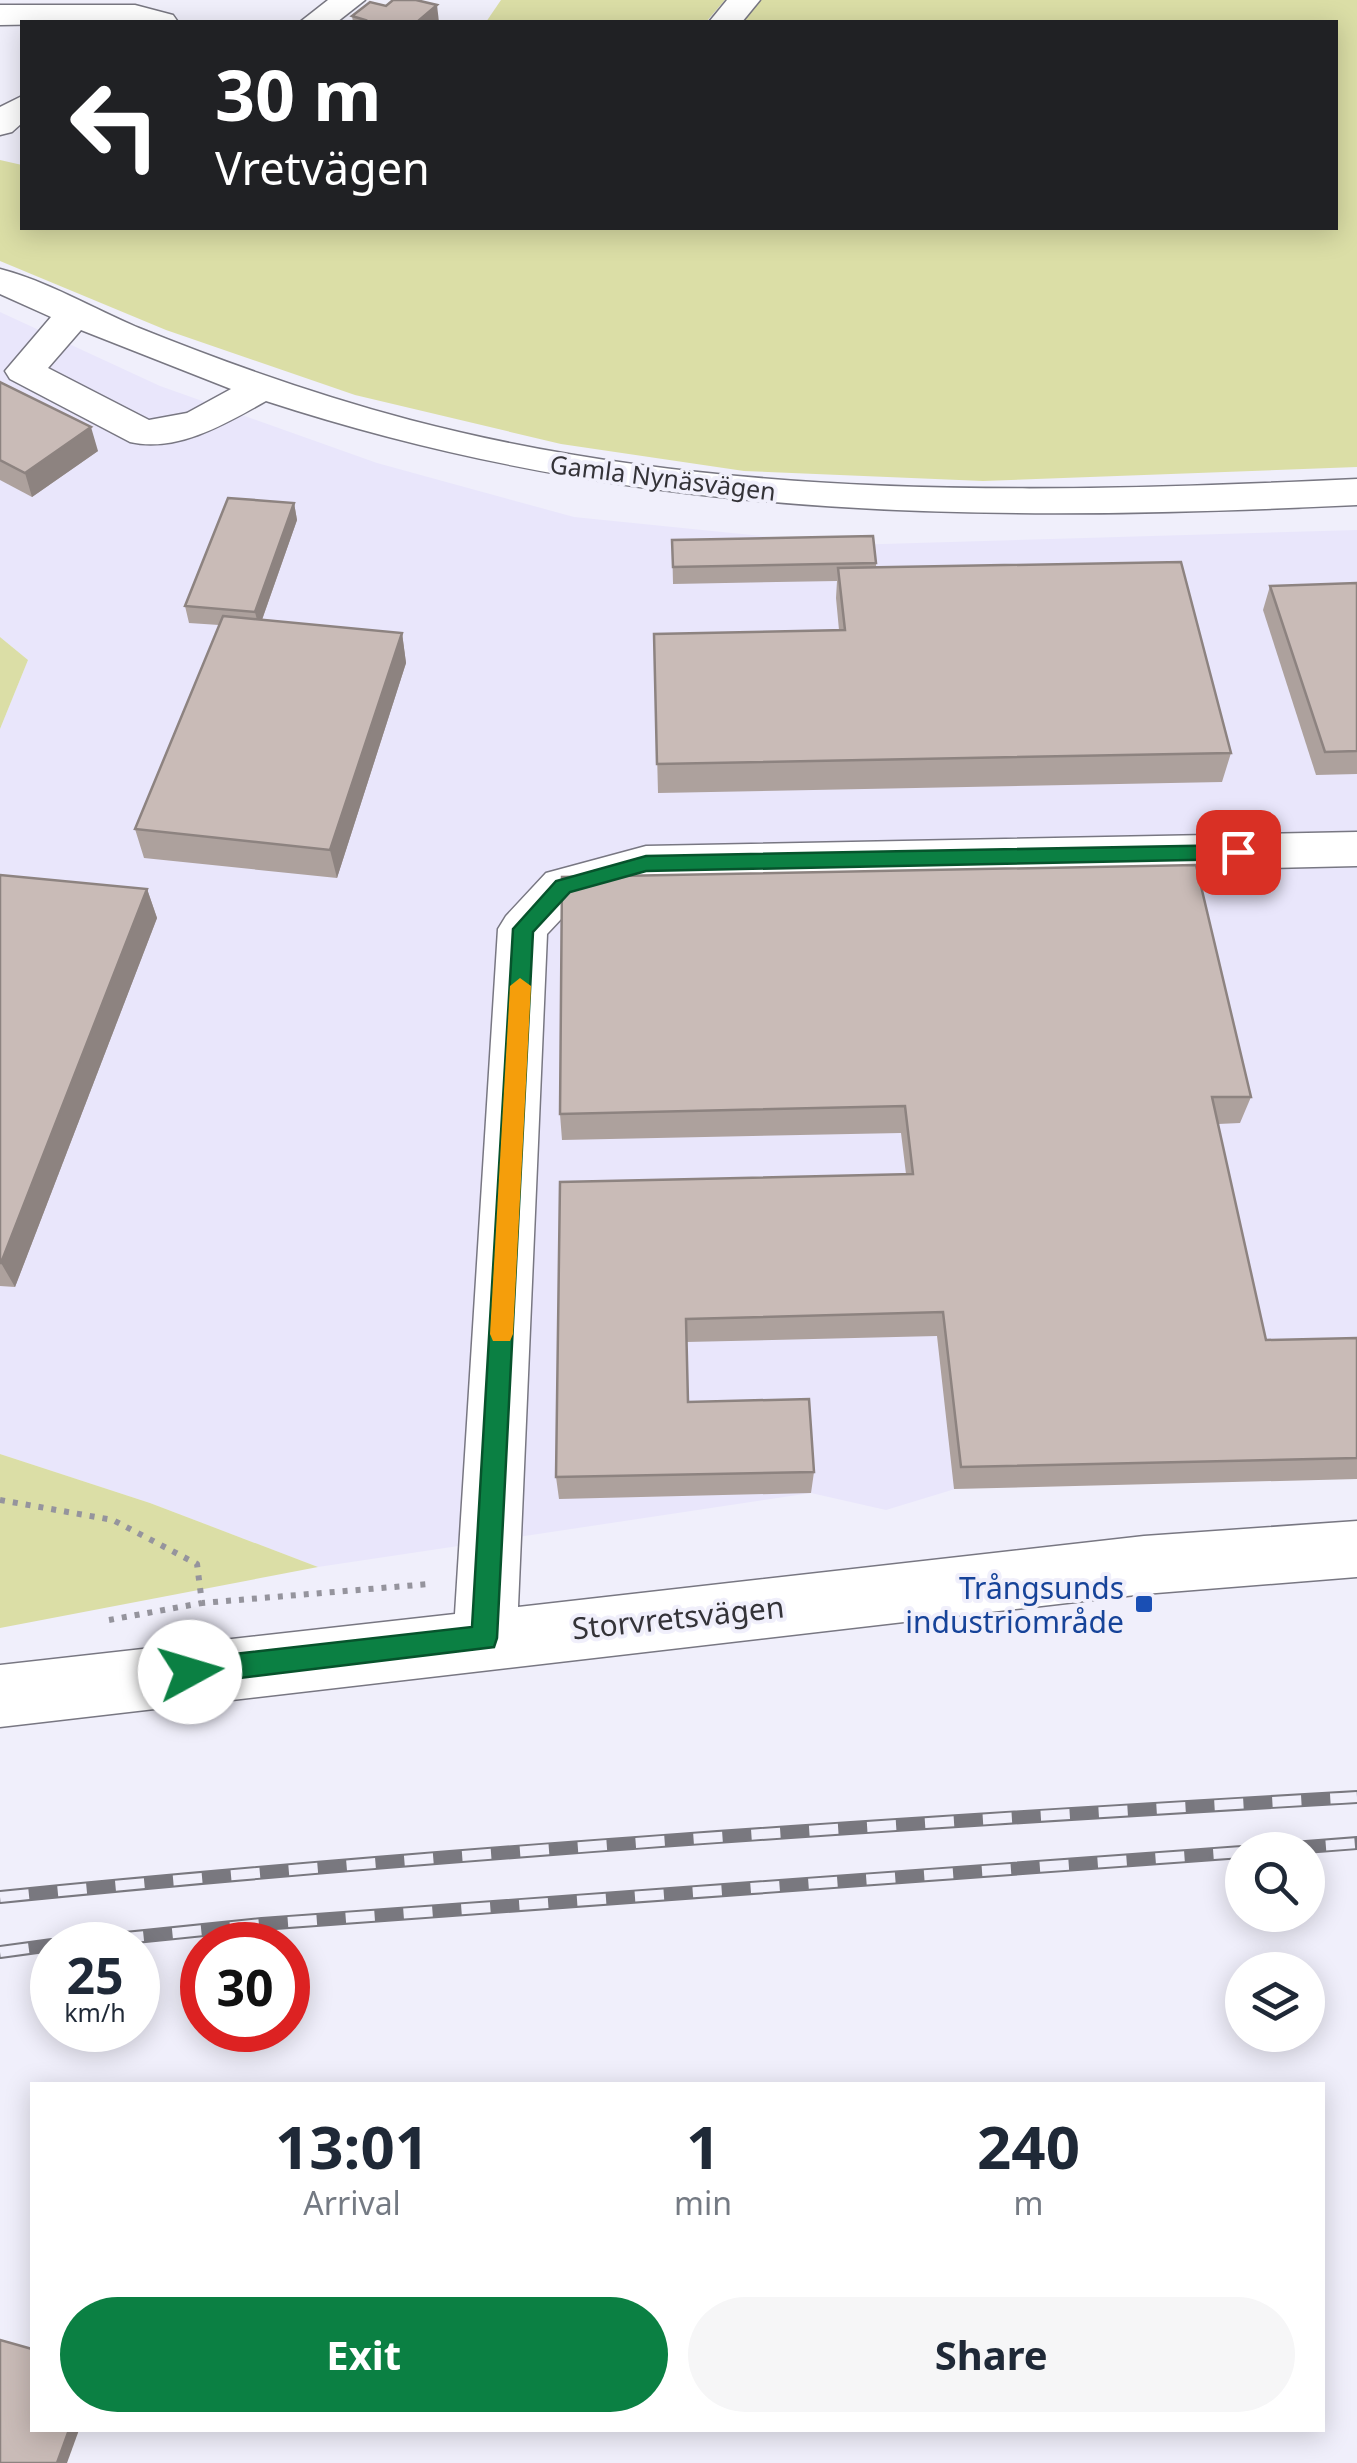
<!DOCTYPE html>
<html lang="en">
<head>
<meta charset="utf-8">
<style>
  :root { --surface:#fff; --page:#f6f6f7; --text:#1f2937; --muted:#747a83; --accent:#0b8043 }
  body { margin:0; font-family:"Noto Sans",sans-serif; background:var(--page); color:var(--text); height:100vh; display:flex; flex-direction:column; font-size:38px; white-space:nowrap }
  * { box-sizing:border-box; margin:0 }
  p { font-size:32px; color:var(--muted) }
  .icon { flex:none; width:55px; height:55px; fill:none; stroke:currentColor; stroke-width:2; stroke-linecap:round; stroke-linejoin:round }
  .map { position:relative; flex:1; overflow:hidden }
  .side { position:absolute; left:30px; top:2082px; width:1295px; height:350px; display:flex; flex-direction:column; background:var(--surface); border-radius:0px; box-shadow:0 5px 25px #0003 }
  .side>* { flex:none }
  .guide { position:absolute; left:20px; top:20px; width:1318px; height:210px; border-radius:0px; box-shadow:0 5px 25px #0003; background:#202124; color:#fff; overflow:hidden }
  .controls { position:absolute; left:1225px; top:1832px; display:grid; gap:20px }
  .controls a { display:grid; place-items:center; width:100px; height:100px; border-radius:50%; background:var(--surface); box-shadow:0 5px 25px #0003; font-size:50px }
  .speed { position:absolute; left:30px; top:1922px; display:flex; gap:20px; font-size:50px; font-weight:700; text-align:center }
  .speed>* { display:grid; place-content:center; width:130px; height:130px; border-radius:50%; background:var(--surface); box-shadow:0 5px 25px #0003; line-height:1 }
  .speed small { font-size:25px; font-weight:400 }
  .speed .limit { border:15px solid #d22; background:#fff; color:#111 }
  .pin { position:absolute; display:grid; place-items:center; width:85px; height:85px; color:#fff; margin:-42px; border-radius:20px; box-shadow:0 5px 15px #0006 }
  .me { position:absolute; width:110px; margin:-55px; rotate:84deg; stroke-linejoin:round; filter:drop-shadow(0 0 8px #0008) }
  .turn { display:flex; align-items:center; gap:35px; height:210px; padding:0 30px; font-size:45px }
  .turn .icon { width:130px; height:130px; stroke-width:2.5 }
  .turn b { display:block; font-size:70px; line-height:85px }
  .eta { display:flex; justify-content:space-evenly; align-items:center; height:170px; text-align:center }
  .eta b { font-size:60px; font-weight:700; line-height:70px }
  .action { display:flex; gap:20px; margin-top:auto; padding:20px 30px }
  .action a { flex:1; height:115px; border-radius:60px; background:var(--accent); color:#fff; font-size:40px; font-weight:700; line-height:115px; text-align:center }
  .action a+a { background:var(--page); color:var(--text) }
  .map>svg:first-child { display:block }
  .built { fill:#e9e6fb }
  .green { fill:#dbdea6 }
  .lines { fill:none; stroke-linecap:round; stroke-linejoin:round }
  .minor-casing { stroke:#787782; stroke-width:3 }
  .path { stroke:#95949d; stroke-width:6; stroke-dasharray:5 8; stroke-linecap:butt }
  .minor { fill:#fff; fill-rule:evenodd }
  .rail-casing { stroke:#79787f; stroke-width:14 }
  .rail { stroke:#f0effb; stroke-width:10; stroke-dasharray:29; stroke-linecap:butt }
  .wall { fill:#ada19d }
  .shaded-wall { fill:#8d8380 }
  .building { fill:#c9bbb7; stroke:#8d8380; stroke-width:2.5 }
  .route { fill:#0b8043; stroke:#07532c; stroke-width:2.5 }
  .slow { fill:#f59e0b }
  .transit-dot { fill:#1a4fb4; stroke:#f0effb; stroke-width:4 }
  .labels { text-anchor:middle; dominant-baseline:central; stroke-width:8; stroke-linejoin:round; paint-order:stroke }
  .far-street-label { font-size:25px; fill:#343338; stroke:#f0effb }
  .transit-label { font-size:30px; fill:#164399; stroke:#f0effb; text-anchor:end }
  .street-label { font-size:30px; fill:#343338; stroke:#f0effb }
</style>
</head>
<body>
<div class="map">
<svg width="1357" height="2463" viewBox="0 0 1357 2463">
  <rect width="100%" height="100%" fill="#f0effb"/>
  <path class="built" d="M0 312 160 386 377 463 574 517 849 545 1357 530V1473L955 1489 886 1510 811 1493 318 1567 150 1503 0 1454V729L28 660 0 637Z"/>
  <g class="green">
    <path d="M501 0H725L706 22H486Z"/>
    <path d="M758 0H1357V467L983 481 744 471 561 444 355 395 166 330 0 261V160L22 165V228H1335V22H736Z"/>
    <path d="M0 637 28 660 0 729Z"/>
    <path d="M0 1454 150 1503 318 1567 0 1628Z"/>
  </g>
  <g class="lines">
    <defs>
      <g id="minor">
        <path d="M328 0H365L337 22H300Z"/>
        <path d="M727 0H760L742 22H709Z"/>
        <path d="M0 5H135L173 15 178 22 0 25Z"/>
        <path d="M22 96V123L12 132 0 135V107Z"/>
        <path d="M0 269C47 281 94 309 139 328 228 364 317 395 410 420 719 501 1041 494 1357 479V505C976 523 633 521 266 401 227 423 177 453 130 442L10 379 5 371 51 317 0 294ZM81 330 231 389 187 413 149 420 48 368Z"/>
        <path d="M1357 832V866L646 882 579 900 547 934 518 1607 1144 1536 1357 1521V1577L1144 1594 0 1727V1665L455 1614 498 929 506 916 546 873 646 846Z"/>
      </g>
    </defs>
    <use href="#minor" class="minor-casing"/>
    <g class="path">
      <path d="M0 1500 113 1520 197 1564 202 1603 429 1584"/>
      <path d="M109 1620 202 1603"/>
    </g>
    <use href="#minor" class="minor"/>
    <defs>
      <g id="rail">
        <path d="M1268 1850 1357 1843"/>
        <path d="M0 1897C451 1852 904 1823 1357 1797"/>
        <path d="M57 1945 262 1924 1242 1852"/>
        <path d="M0 1952 52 1945"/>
      </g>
    </defs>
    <use href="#rail" class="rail-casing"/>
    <use href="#rail" class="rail"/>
  </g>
  <g class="wall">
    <path d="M352 16 439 22H353Z"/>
    <path d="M0 382 98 451 32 497 0 480Z"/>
    <path d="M294 503 297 520 262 620 402 633 406 663 337 878 144 858 135 829 219 625 189 623 185 606Z"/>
    <path d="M672 540 876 563V567L1231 753 1222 782 658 793 654 634 839 630 836 598 837 581 673 584Z"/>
    <path d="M1357 583V774L1316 775 1263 610 1270 586Z"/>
    <path d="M0 875 147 889 157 918 15 1287 0 1286Z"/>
    <path d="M1251 1097 1240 1123 1218 1124 1266 1340 1357 1338V1479L954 1489 937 1336 686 1342 688 1402 814 1472 811 1493 559 1499 556 1477 560 1182 906 1174 901 1133 562 1140 560 1114Z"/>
  </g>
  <g class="shaded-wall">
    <path d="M437 5 439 22H417Z"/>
    <path d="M91 427 98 451 32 497 25 473Z"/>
    <path d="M294 503 297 520 259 628 255 612Z"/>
    <path d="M402 633 406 663 337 878 330 850Z"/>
    <path d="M147 889 157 918 15 1287 1 1263Z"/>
    <path d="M69 2430H79L67 2463H57Z"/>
  </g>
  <g class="building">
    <path d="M393 0H416L437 5 417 22H362L365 20 352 16 370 2 386 6Z"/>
    <path d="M0 382 91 427 25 473 0 460Z"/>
    <path d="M228 498 294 503 255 612 185 606Z"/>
    <path d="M873 536 876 563 673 567 672 540Z"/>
    <path d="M1181 562 1231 753 657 764 654 634 845 630 838 568Z"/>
    <path d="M1357 583V751L1325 752 1270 586Z"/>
    <path d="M223 616 402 633 330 850 135 829Z"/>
    <path d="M1196 865 1251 1097H1212L1266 1340 1357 1338V1458L961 1467 943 1312 686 1319 688 1402 809 1399 814 1472 556 1477 560 1182 913 1174 905 1106 560 1114 562 877Z"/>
    <path d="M0 875 147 889 1 1263H0Z"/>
    <path d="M0 2340 32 2349V2430H69L57 2463H0Z"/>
  </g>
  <path class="route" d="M1238 845 1248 852 1238 859 646 871 570 892 533 932 497 1638 494 1647 190 1684 181 1680 177 1672 181 1663 190 1659 472 1627 513 929 556 881 646 856Z"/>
  <path class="slow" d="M520 978 531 986 513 1334 510 1341H493L490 1334 510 986Z"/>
  <rect class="transit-dot" x="1134" y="1594" width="20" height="20" rx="5"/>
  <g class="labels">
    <g class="far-street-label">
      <text transform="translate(663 477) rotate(7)">Gamla Nynäsvägen</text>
    </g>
    <g class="transit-label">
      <text x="1124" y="1587">Trångsunds<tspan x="1124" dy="34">industriområde</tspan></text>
    </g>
    <g class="street-label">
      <text transform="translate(678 1617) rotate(-6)">Storvretsvägen</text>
    </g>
  </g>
</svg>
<div class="controls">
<a><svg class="icon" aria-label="search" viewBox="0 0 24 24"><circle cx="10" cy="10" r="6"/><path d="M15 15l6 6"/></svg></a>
<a><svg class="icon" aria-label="layers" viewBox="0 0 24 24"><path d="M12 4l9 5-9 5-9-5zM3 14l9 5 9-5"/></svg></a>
</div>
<div class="speed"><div>25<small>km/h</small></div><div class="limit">30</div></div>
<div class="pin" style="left:1238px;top:852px;background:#d93025"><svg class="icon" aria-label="arrive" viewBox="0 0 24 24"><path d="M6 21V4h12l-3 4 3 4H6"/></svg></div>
<svg class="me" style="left:190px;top:1672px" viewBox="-20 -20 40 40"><circle r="19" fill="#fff"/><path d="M0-13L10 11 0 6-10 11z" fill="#0b8043"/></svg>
<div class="guide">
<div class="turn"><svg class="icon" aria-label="left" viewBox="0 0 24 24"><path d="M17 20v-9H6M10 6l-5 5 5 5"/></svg><div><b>30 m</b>Vretvägen</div></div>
</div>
<section class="side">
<div class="eta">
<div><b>13:01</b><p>Arrival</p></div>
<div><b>1</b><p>min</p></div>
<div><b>240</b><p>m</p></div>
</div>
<div class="action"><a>Exit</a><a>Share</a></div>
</section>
</div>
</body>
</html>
